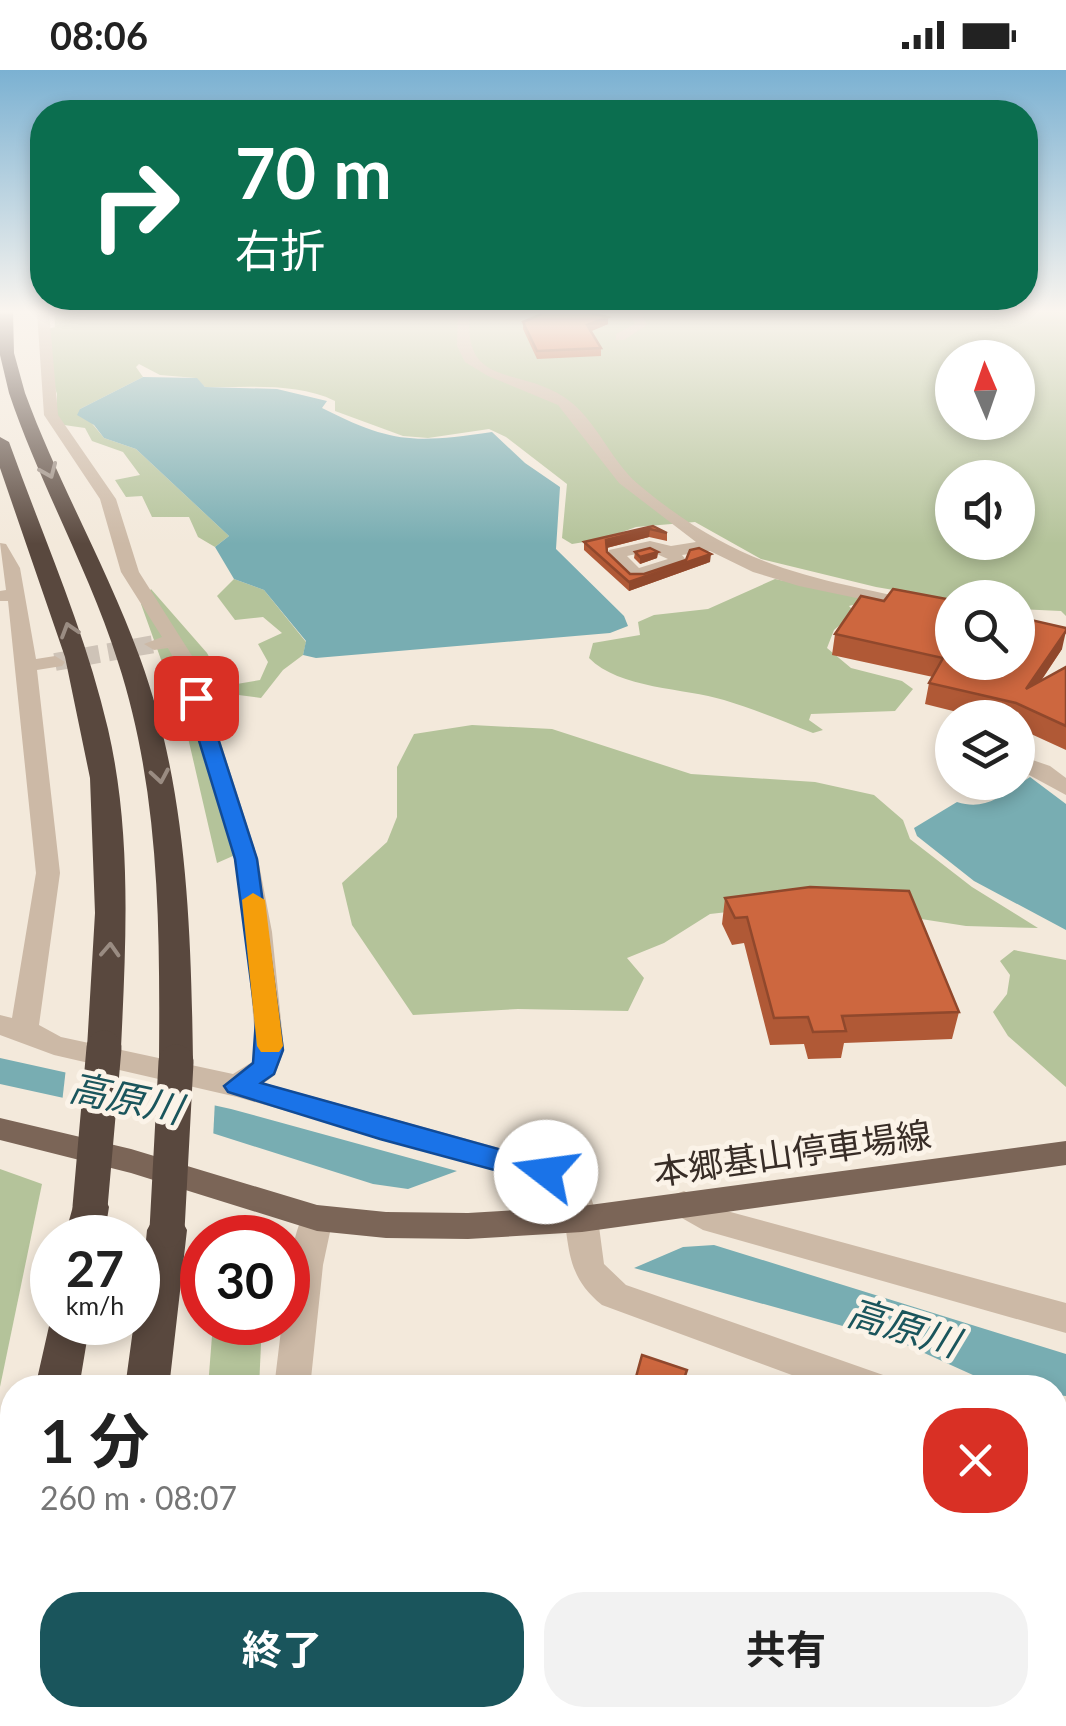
<!DOCTYPE html>
<html lang="ja">
<head>
<meta charset="utf-8">
<style>
  :root { --surface:#fff; --page:#f2f2f2; --text:#222; --muted:#767676; --accent:#1a555c }
  body { margin:0; font-family:Lato,"Noto Sans JP",sans-serif; background:var(--page); color:var(--text); height:100vh; display:flex; flex-direction:column; font-size:38px; white-space:nowrap }
  * { box-sizing:border-box; margin:0 }
  p { font-size:32px; color:var(--muted) }
  .icon { flex:none; width:55px; height:55px; fill:none; stroke:currentColor; stroke-width:2; stroke-linecap:round; stroke-linejoin:round }
  .map { position:relative; flex:1; overflow:hidden }
  .panel { position:absolute; left:0px; top:1305px; width:1068px; height:352px; display:flex; flex-direction:column; background:var(--surface); border-radius:40px 40px 0 0; box-shadow:0 5px 15px #0003 }
  .panel>* { flex:none }
  .banner { position:absolute; left:30px; top:30px; width:1008px; height:210px; border-radius:40px; box-shadow:0 5px 15px #0003; background:#0b6e4f; color:#fff; overflow:hidden }
  .needle { width:65px; rotate:358deg }
  .buttons { position:absolute; left:935px; top:270px; display:grid; gap:20px }
  .buttons a { display:grid; place-items:center; width:100px; height:100px; border-radius:50%; background:var(--surface); box-shadow:0 5px 15px #0003; font-size:50px }
  .speed { position:absolute; left:30px; top:1145px; display:flex; gap:20px; font-size:50px; font-weight:700; text-align:center }
  .speed>* { display:grid; place-content:center; width:130px; height:130px; border-radius:50%; background:var(--surface); box-shadow:0 5px 15px #0003; line-height:1 }
  .speed small { font-size:25px; font-weight:400 }
  .speed .limit { border:15px solid #d22; background:#fff; color:#111 }
  .pin { position:absolute; display:grid; place-items:center; width:85px; height:85px; color:#fff; margin:-42px; border-radius:20px; box-shadow:0 5px 15px #0006 }
  .me { position:absolute; width:110px; margin:-55px; rotate:285deg; stroke-linejoin:round; filter:drop-shadow(0 0 8px #0008) }
  .turn { display:flex; align-items:center; gap:35px; height:210px; padding:0 40px; font-size:45px }
  .turn .icon { width:130px; height:130px; stroke-width:2.5 }
  .turn b { display:block; font-size:70px; line-height:85px }
  .round { display:grid; place-items:center; flex:none; width:105px; height:105px; border-radius:40px; background:var(--page) }
  .head { display:flex; align-items:center; justify-content:space-between; height:170px; padding:0 40px }
  h1 { font-size:60px; font-weight:700; line-height:75px }
  .cta { display:flex; gap:20px; margin-top:auto; padding:20px 40px }
  .cta a { flex:1; height:115px; border-radius:40px; background:var(--accent); color:#fff; font-size:40px; font-weight:700; line-height:115px; text-align:center }
  .cta a+a { background:var(--page); color:var(--text) }
  .status { display:flex; justify-content:space-between; align-items:center; height:70px; padding:0 50px; background:var(--surface); direction:ltr }
  .status svg { height:28px; fill:currentColor }
  .map>svg:first-child { display:block }
  .green { fill:#b4c39a; fill-rule:evenodd }
  .water { fill:#78adb2 }
  .pier { fill:#f3e9db }
  .lines { fill:none; stroke-linecap:round; stroke-linejoin:round }
  .minor-tunnel { stroke:#cec3b7; stroke-width:18; stroke-dasharray:18 9; stroke-linecap:butt }
  .minor { fill:#ccb9a6; fill-rule:evenodd }
  .major { fill:#7b6557; fill-rule:evenodd }
  .highway { fill:#59483e; fill-rule:evenodd }
  .highway-bridge { stroke:#59483e; stroke-width:35 }
  .wall { fill:#b05936 }
  .shaded-wall { fill:#90482c }
  .building { fill:#cd673f; stroke:#90482c; stroke-width:2.5 }
  .oneway { stroke:#9a8c82 }
  .route { fill:#1a73e8; stroke:#114b97; stroke-width:2.5 }
  .slow { fill:#f59e0b }
  .labels { text-anchor:middle; dominant-baseline:central; stroke-width:10; stroke-linejoin:round; paint-order:stroke }
  .near-street-label { font-size:35px; fill:#382d27; stroke:#fbf3e8 }
  .near-water-label { font-size:38px; font-style:italic; fill:#1a555c; stroke:#fbf3e8 }
</style>
</head>
<body>
<div class="status"><b>08:06</b><svg viewBox="0 0 49 12"><path d="M0 12V9h3v3zM5 12V6h3v6zM10 12V3h3v9zM15 12V0h3v12zM26 1h20v11H26zM47 4h2v5h-2z"/></svg></div>
<div class="map">
<svg width="1066" height="1656" viewBox="0 0 1066 1656">
  <rect width="100%" height="100%" fill="#f3e9db"/>
  <g class="green">
    <path d="M54 242H1066V546L1061 541 1018 539V528L952 530 876 517 761 489 695 452 636 457 603 469 572 474 562 468 567 414 506 367 489 359 428 368 403 366 335 341V331C296 312 247 318 205 317L196 308 160 305 139 294 136 297 143 307 80 339 104 368 136 379 229 466 215 477 198 467 189 447H152L142 426 126 427 115 410 140 405 123 382 92 371 85 358 64 355 56 345 57 324 49 300 48 259 55 257ZM952 288H1018V352H952ZM952 408H1018V472H952Z"/>
    <path d="M234 509 264 520 306 572 303 585 283 600 261 628 223 623 208 638 251 778 217 793 186 659 141 534 151 519 207 583 225 616 260 610 268 592 258 574 282 563 263 547 235 550 217 526Z"/>
    <path d="M775 509 858 526 864 532 849 536 855 542 834 560 827 578 851 598 902 611 913 619 895 641 811 644 809 650 823 660 813 663C783 651 754 639 724 630 685 618 619 619 589 588L593 573 640 565 638 552 654 545 708 539Z"/>
    <path d="M472 655 552 659 691 704 815 712 874 725 903 750 910 769 972 817 1038 858 966 856 870 841 754 839 710 844 664 873 627 888 644 908 628 941 518 939 413 945 352 855 342 813 387 772 397 747V697L414 664Z"/>
    <path d="M1014 880 1066 890V1017L1008 966 993 942 1007 924 1010 905 1000 891Z"/>
    <path d="M0 1099 42 1114 0 1317Z"/>
    <path d="M213 1253H262L259 1317H208Z"/>
    <path d="M1055 1418 1066 1421V1656H652L651 1645H1055Z"/>
  </g>
  <g class="water">
    <path d="M143 307 197 308 205 317 277 319 327 331 322 338C393 374 415 373 492 362L525 393 560 417 556 479 624 546 628 556 610 563 316 588 303 585 306 571 264 520 234 509 215 477 229 466 136 379 104 368 94 355 77 345 80 339Z"/>
    <path d="M1030 707 1066 734V860L974 811 917 766 914 758 957 732C987 742 1005 723 1030 707Z"/>
    <path d="M0 988 231 1039 457 1101 408 1119 373 1114 187 1055 0 1014Z"/>
    <path d="M714 1175 1066 1284V1326L1055 1325V1318L995 1315 900 1272 634 1198 683 1177Z"/>
  </g>
  <path class="pier" d="M66 998 215 1030 213 1069 62 1033Z"/>
  <g class="lines">
    <path class="minor-tunnel" d="M55 592 154 574"/>
    <g class="minor">
      <path d="M37 242H49L58 345 116 429 139 502 194 589 258 789 272 862 284 980 275 1005 264 1013 557 1094 585 1109 598 1149 604 1194 626 1215 886 1306 891 1318H827L602 1235C561 1202 572 1170 559 1125L536 1112 237 1027 54 985 0 965V945L12 948 36 803 8 531H0V521L6 520 0 473 6 474 20 498 36 589 55 586 65 592 62 596 37 600 60 803 39 955 61 967 233 1004 252 992 256 980 246 862 234 789 174 589 168 578 154 580 144 574 162 567 121 502 100 429 44 345Z"/>
      <path d="M458 242H470C462 319 518 296 564 327 596 348 609 389 638 414 746 505 821 508 952 538V548L799 516 753 502 710 481 682 485 687 491 684 495 642 509H630L609 488V480L650 471 671 476 696 472 619 413 558 335 488 306 465 292 457 276ZM650 481 668 489 639 498 627 486Z"/>
      <path d="M629 242H641L647 255 624 270H616V264L635 254Z"/>
      <path d="M1018 685 1050 696 1066 708V725L1018 699Z"/>
      <path d="M684 1121 723 1140 1066 1233V1263L703 1160 673 1143 668 1134 673 1125Z"/>
      <path d="M317 1135 328 1139 333 1148 323 1195 310 1318H274L282 1252H288C288 1215 288 1173 306 1139Z"/>
      <path d="M1055 1343 1066 1345V1379L1055 1377Z"/>
      <path d="M235 1645H279L277 1656H233Z"/>
    </g>
    <path class="major" d="M0 1048 131 1079 317 1135 386 1142 468 1143 582 1136 1066 1071V1095L582 1162 468 1169 386 1168 317 1161 131 1103 0 1070Z"/>
    <g class="highway">
      <path d="M0 242H13L14 283 25 323C58 413 107 497 140 588 187 717 191 856 193 992L188 1001 176 1004 164 1001 159 992C160 857 160 721 118 592 89 500 40 415 9 323L0 285Z"/>
      <path d="M0 367 9 372C43 467 85 560 108 659 132 763 126 872 121 978L116 986 104 990 92 986 87 978 95 843 90 708 65 587 0 398Z"/>
      <path d="M90 1122 104 1126 109 1137 104 1168H64L76 1126Z"/>
      <path d="M167 1144 181 1149 187 1160 169 1318H125L134 1252H138L147 1160 153 1149Z"/>
      <path d="M52 1243V1252H90L79 1318H35Z"/>
      <path d="M12 1507V1609L0 1615V1512Z"/>
      <path d="M68 1645H120L118 1656H64Z"/>
    </g>
    <g class="highway-bridge">
      <path d="M90 1137 104 978"/>
      <path d="M167 1160 176 992"/>
    </g>
  </g>
  <g class="wall">
    <path d="M608 247V254L591 261 601 278V286L537 289 523 259V252Z"/>
    <path d="M653 456 667 463V471L649 467 607 478V482L630 504H644L710 492 629 521 584 480V472Z"/>
    <path d="M635 482H658L657 488 640 494 634 488Z"/>
    <path d="M884 531 1022 548 1062 579 1041 611 1066 597V680L1018 658V648H981L925 634 929 613 933 607 832 585 835 564Z"/>
    <path d="M725 828 959 942 952 969 844 973 841 988 808 989 804 974 770 975 744 873 732 875 722 854Z"/>
  </g>
  <g class="shaded-wall">
    <path d="M608 247V254L587 263V255Z"/>
    <path d="M650 459 649 467 606 478V470Z"/>
    <path d="M658 482 657 488 640 494V487Z"/>
    <path d="M711 484 710 492 629 521V512Z"/>
    <path d="M1066 561 1062 579 1023 637 1026 619Z"/>
  </g>
  <g class="building">
    <path d="M546 242H585L608 247 587 255 601 278 537 281 523 252Z"/>
    <path d="M653 456 667 463 650 459 606 470 607 482 630 504H644L686 490 690 480 699 478 711 484 629 512 584 472Z"/>
    <path d="M650 478 658 482 640 487 635 482Z"/>
    <path d="M893 519 952 530V592H1018V542L1022 548 1066 558V561L1026 619 1066 597V656L1016 633 929 613 943 588 835 564 861 526 884 531Z"/>
    <path d="M810 817 909 821 959 942 842 946 846 961 813 962 808 947 774 948 747 847 735 848 725 828Z"/>
    <path d="M642 1285 687 1300 681 1318H633Z"/>
    <path d="M389 1645H658L659 1656H389Z"/>
  </g>
  <defs><path id="oneway-chevron" d="M-2-3.5L2.5 0L-2 3.5" fill="none" stroke-width="1.6" stroke-linecap="round" stroke-linejoin="round" transform="scale(2.5)"/></defs>
  <g class="oneway">
    <use href="#oneway-chevron" transform="translate(49 401) rotate(67)"/>
    <use href="#oneway-chevron" transform="translate(69 560) rotate(-107)"/>
    <use href="#oneway-chevron" transform="translate(160 706) rotate(80)"/>
    <use href="#oneway-chevron" transform="translate(110 880) rotate(-87)"/>
  </g>
  <linearGradient id="sky" x2="0" y2="1"><stop stop-color="#7bb1d2"/><stop offset="0.51" stop-color="#faf5ef"/><stop offset="1" stop-color="#faf5ef" stop-opacity="0"/></linearGradient>
  <rect width="1066" height="474" fill="url(#sky)"/>
  <path class="route" d="M196 623 205 628 257 789 283 980 274 1004 261 1013 556 1095 560 1102 556 1110 546 1114 380 1069 228 1022 224 1016 253 993 256 950 235 789 186 628Z"/>
  <path class="slow" d="M253 823 265 830 283 976 279 982H261L257 976 242 830Z"/>
  <g class="labels">
    <g class="near-street-label">
      <text transform="translate(792 1082) rotate(-8)">本郷基山停車場線</text>
    </g>
    <g class="near-water-label">
      <text transform="translate(126 1027) rotate(12)">高原川</text>
      <text transform="translate(904 1256) rotate(17)">高原川</text>
    </g>
  </g>
</svg>
<div class="buttons">
<a><svg class="needle" viewBox="-14 -14 28 28"><path d="M0-13l5 13h-10z" fill="#e53935"/><path d="M0 13l5-13h-10z" fill="#767676"/></svg></a>
<a><svg class="icon" aria-label="sound" viewBox="0 0 24 24"><path d="M4 9h4l5-4v14l-5-4H4zM17 9q2 3 0 6"/></svg></a>
<a><svg class="icon" aria-label="search" viewBox="0 0 24 24"><circle cx="10" cy="10" r="6"/><path d="M15 15l6 6"/></svg></a>
<a><svg class="icon" aria-label="layers" viewBox="0 0 24 24"><path d="M12 4l9 5-9 5-9-5zM3 14l9 5 9-5"/></svg></a>
</div>
<div class="speed"><div>27<small>km/h</small></div><div class="limit">30</div></div>
<div class="pin" style="left:196px;top:628px;background:#d93025"><svg class="icon" aria-label="arrive" viewBox="0 0 24 24"><path d="M6 21V4h12l-3 4 3 4H6"/></svg></div>
<svg class="me" style="left:546px;top:1102px" viewBox="-20 -20 40 40"><circle r="19" fill="#fff"/><path d="M0-13L10 11 0 6-10 11z" fill="#1a73e8"/></svg>
<div class="banner">
<div class="turn"><svg class="icon" aria-label="right" viewBox="0 0 24 24"><path d="M7 20v-9h11M14 6l5 5-5 5"/></svg><div><b>70 m</b>右折</div></div>
</div>
<section class="panel">
<div class="head"><div><h1>1 分</h1><p>260 m · 08:07</p></div><a class="round" style="background:#d93025;color:#fff"><svg class="icon" aria-label="close" viewBox="0 0 24 24"><path d="M6 6l12 12M18 6L6 18"/></svg></a></div>
<div class="cta"><a>終了</a><a>共有</a></div>
</section>
</div>
</body>
</html>
